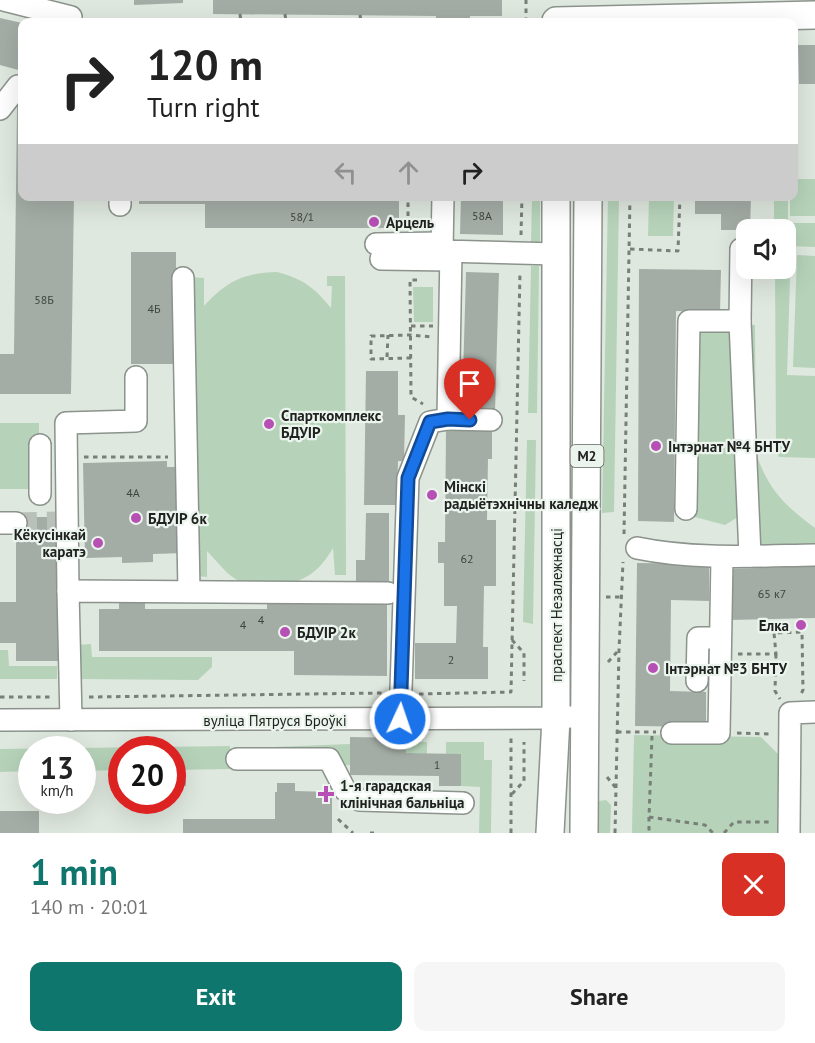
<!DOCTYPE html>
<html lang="en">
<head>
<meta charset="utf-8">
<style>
  :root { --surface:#fff; --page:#f6f6f6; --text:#222; --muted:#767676; --accent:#0f766e }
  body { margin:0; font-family:"PT Sans",sans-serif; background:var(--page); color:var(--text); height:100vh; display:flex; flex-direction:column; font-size:22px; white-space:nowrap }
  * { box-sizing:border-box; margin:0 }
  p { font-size:20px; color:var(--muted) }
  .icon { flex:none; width:33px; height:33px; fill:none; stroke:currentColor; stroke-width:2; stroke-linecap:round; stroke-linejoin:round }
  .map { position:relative; height:833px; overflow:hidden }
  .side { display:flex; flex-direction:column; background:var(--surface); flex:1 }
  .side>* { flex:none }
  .guide { position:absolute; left:18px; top:18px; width:780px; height:183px; border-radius:12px; box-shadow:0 6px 24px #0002; background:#fff; color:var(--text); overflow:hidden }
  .buttons { position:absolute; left:736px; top:219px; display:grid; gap:12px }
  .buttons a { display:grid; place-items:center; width:60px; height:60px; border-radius:12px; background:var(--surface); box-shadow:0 6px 24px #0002; font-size:30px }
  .speed { position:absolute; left:18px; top:736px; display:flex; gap:12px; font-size:30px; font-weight:700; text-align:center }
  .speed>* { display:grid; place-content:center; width:78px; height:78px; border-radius:50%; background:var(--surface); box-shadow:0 6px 24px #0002; line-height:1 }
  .speed small { font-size:15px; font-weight:400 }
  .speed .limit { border:9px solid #d22; background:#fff; color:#111 }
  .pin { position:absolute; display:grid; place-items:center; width:51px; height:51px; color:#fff; margin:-62px -26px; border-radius:50% 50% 50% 0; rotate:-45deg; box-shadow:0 0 6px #0007 }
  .pin .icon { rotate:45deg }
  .me { position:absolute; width:66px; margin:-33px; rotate:3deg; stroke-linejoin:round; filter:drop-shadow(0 0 4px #0008) }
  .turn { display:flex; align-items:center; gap:21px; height:126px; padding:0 30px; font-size:27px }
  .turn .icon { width:78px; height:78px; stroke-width:2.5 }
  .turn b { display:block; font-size:42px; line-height:51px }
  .lanes { display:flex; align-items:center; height:57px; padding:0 30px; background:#0003; justify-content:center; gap:30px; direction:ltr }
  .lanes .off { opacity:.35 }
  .round { display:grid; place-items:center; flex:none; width:63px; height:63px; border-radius:12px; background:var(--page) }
  .headline { display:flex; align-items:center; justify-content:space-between; height:102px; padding:0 30px }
  h1 { font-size:36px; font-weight:600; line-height:45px; color:var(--accent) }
  .action { display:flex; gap:12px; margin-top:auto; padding:12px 30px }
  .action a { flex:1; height:69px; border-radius:12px; background:var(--accent); color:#fff; font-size:24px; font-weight:600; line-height:69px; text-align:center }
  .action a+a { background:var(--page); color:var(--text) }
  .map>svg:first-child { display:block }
  .green { fill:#b6d3b9 }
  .building { fill:#a4ada5 }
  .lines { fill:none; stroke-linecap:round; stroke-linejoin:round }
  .minor-tunnel { stroke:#b9c0b9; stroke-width:21; stroke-dasharray:21 10; stroke-linecap:butt }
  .minor-casing { stroke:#8b938c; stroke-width:24 }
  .major-casing { stroke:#8b938c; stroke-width:30 }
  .path { stroke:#787e78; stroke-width:3; stroke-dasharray:4.5 4.5; stroke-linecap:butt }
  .minor { stroke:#fff; stroke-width:21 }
  .major { stroke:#fff; stroke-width:27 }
  .route-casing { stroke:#114b97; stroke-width:15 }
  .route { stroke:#1a73e8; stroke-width:10 }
  .poi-dot { fill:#b650b4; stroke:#ecf5ed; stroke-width:2 }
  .labels { text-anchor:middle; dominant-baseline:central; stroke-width:4.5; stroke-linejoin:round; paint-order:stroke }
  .number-label { font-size:12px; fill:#404540 }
  .shield { fill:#ecf5ed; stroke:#5c615d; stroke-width:1.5 }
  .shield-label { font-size:14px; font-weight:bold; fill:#1f221f }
  .poi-label { font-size:15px; font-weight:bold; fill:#1f221f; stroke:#ecf5ed; text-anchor:start }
  .street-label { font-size:15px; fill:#1f221f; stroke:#ecf5ed }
</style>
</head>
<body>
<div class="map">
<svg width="815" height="833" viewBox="0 0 815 833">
  <rect width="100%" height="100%" fill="#dfe8df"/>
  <g class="green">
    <path d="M794 179H815V216H790V197L794 196Z"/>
    <path d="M532 197H540V242H531Z"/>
    <path d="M608 197H619L614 512 602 513Z"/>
    <path d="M649 197H674L673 236H648Z"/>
    <path d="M774 197H788V223H815V247L791 246 787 375 815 376V458L779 457 776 450 775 269 786 268V230L774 229Z"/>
    <path d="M797 255 815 256V368L793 367Z"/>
    <path d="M531 266H539L537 413H528Z"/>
    <path d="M277 272C303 279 314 287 331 308L332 286H327V276H345L346 575H335L333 548C316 577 298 586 265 584 257 583 248 584 241 582 227 576 217 561 207 551V577L197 576 192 277 204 278V306C227 281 243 273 277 272Z"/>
    <path d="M413 287H433V322H414Z"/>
    <path d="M693 324 755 325 756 452C766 487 786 507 815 528V553L769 550 753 541 743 514 725 525 691 516Z"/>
    <rect x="0" y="423" width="39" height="66"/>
    <path d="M527 440H536L533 624 523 622Z"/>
    <path d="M91 644 92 657H212V667L198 680 76 679V645Z"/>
    <path d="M0 650H8L9 666H57V679H0Z"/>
    <path d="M634 735 761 737 780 756 781 833H632Z"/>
    <path d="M406 742H427V754L406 753Z"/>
    <path d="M446 742H484V760H492L491 833H479L480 787 461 786V754H446Z"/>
    <path d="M350 744V765L245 769V748Z"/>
    <path d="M230 746V769L173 770 172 750H122L121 770 83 771 82 750H32L31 771 0 772V749Z"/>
    <path d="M606 800 611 805 610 833H598L599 801Z"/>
  </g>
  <g class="building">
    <path d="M134 0H183V3L134 5Z"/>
    <path d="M213 0H502V16H470V22H436V16L213 14Z"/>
    <path d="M0 18 22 23V71L0 65Z"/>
    <path d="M798 45H815V84H799Z"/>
    <path d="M17 105H22V196H74L71 394H0V354H14Z"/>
    <path d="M139 196H399V228H205V204H139Z"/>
    <path d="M461 196H503V235L460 234Z"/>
    <path d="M695 196H751L750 230H721V214H695Z"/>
    <rect x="131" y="252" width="45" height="112"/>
    <path d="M639 269 721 270 720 312 676 311 674 522 638 521Z"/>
    <path d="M466 272 499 273 495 412H462Z"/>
    <path d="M366 371H398V415H405L404 461H398L397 505H364Z"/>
    <path d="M446 429H492V459H488L487 520H496V586H484L483 647H488V679H415V643H456L457 606H444V563H438V542H445Z"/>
    <path d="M167 461V467H182L184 553 153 554V562L122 563V557L85 558 83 463Z"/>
    <path d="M366 513H389V584H356V560H365Z"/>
    <path d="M16 517H57L58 661H16V643H0V602H16Z"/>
    <path d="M637 563 709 564V601L671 600 670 691 706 692V727L635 726Z"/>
    <path d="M815 566V618L729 620 728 569Z"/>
    <path d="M267 595 387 603V676L294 675V651H99V609H119V602H145V609H267Z"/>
    <path d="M350 737 406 738V753L461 754V786H439V776L350 775Z"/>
    <rect x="172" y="773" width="14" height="13"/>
    <path d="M277 783H295V791L332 792V833H183V819H275V792H277Z"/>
    <rect x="0" y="811" width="39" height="22"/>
  </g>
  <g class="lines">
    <path class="minor-tunnel" d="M16 523 57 522"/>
    <defs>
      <g id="minor">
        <path d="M4 0 71 17"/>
        <path d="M0 109 18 86H22"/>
        <path d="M443 196 442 251 556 254"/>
        <path d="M120 205V196"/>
        <path d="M376 244 442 243"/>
        <path d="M741 249 740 321 750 556"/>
        <path d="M451 251 448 419 491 420"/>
        <path d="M381 259 451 260"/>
        <path d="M183 278 189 591"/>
        <path d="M40 494V445"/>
        <path d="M686 509 689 321H740"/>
        <path d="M0 523H16"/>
        <path d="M637 548C695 560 756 556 815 555"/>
        <path d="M68 591 66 423 136 421V377"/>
        <path d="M697 681 698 638H720"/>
        <path d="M400 719 408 478 430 422 448 419"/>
        <path d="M0 720 556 718 586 716"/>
        <path d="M71 720 68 591 388 593"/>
        <path d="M672 733H719L722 557"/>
        <path d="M237 759H329L345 790 359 800 463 803"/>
        <path d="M789 833 790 713 815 712"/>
      </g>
      <g id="major">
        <path d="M556 21 815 15"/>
        <path d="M550 833 556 718V196"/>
        <path d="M584 833 588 196"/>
      </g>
    </defs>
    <use href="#minor" class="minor-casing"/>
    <use href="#major" class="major-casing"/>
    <g class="path">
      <path d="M240 14 241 22"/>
      <path d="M285 14 286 22"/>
      <path d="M360 15 361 22"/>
      <path d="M526 22V0"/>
      <path d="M408 225V196"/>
      <path d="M521 235 522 196"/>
      <path d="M630 249 678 251 680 196"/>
      <path d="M417 280H410L411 397 423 404"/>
      <path d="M411 326H433"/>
      <path d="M387 357 388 335"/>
      <path d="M411 358 371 359V336L411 335 432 337"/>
      <path d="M84 457H168"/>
      <path d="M624 534 630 196"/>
      <path d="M606 597H622"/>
      <path d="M512 640 524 653V681"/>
      <path d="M738 654H776L774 633 802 632 803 690 801 694"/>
      <path d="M776 654 775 691 780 699"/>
      <path d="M608 662 618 651"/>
      <path d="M419 694 511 692 520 272"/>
      <path d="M0 697H52"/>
      <path d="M89 697 382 693"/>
      <path d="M617 732H656"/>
      <path d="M737 733 772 734"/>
      <path d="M652 736 649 817 705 825 713 833"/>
      <path d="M607 777 616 788"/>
      <path d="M512 794 524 781V742"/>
      <path d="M649 817V833"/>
      <path d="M338 819 353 833"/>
      <path d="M370 833H374"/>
      <path d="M511 833V736"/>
      <path d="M615 833 619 650 623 562"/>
      <path d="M724 833 734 822H771"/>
    </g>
    <use href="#minor" class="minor"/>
    <use href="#major" class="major"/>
  </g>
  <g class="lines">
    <defs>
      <path id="route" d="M400 719 408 478 430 422 448 419 470 420"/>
    </defs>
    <use href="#route" class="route-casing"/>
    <use href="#route" class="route"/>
  </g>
  <g class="poi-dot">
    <circle cx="374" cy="222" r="6"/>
    <circle cx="269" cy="424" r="6"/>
    <circle cx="656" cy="446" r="6"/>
    <circle cx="432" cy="495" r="6"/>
    <circle cx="136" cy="518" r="6"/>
    <circle cx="98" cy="543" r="6"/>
    <circle cx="801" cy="625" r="6"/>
    <circle cx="285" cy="632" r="6"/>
    <circle cx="653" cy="668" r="6"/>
    <path d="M323 785h6v6h6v6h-6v6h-6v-6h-6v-6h6z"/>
  </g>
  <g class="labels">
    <g class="number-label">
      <text x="482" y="215">58А</text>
      <text x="302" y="216">58/1</text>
      <text x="44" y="299">58Б</text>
      <text x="154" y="308">4Б</text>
      <text x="133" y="492">4А</text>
      <text x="467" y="558">62</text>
      <text x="772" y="593">65 к7</text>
      <text x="261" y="619">4</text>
      <text x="243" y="624">4</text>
      <text x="451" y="659">2</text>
      <text x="437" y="764">1</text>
    </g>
    <rect class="shield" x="570.5" y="445" width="33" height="22" rx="4.5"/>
    <g class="shield-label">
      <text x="587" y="456">М2</text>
    </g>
    <g class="poi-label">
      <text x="386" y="222">Арцель</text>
      <text x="281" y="415">Спарткомплекс<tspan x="281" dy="17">БДУІР</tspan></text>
      <text x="668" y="446">Інтэрнат №4 БНТУ</text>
      <text x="444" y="486">Мінскі<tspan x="444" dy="17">радыётэхнічны каледж</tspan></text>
      <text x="148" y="518">БДУІР 6к</text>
      <text x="86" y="534" text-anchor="end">Кёкусінкай<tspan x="86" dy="17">каратэ</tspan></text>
      <text x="789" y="625" text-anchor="end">Елка</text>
      <text x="297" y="632">БДУІР 2к</text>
      <text x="665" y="668">Інтэрнат №3 БНТУ</text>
      <text x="340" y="785">1-я гарадская<tspan x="340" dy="17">клінічная бальніца</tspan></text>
    </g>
    <g class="street-label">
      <text transform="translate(556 605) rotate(-90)">праспект Незалежнасці</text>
      <text x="275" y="720">вуліца Пятруся Броўкі</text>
    </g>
  </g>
</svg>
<div class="buttons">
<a><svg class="icon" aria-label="sound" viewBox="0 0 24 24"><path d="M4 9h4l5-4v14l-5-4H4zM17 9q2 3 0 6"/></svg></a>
</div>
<div class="speed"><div>13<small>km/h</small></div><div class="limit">20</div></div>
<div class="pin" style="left:470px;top:420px;background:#d93025"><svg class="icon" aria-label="arrive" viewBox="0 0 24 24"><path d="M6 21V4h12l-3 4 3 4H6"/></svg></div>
<svg class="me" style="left:400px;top:719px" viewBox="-20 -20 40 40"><circle r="17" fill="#1a73e8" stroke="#fff" stroke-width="3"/><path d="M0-11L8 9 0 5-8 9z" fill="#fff"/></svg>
<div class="guide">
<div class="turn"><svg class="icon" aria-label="right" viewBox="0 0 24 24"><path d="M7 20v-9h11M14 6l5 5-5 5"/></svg><div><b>120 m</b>Turn right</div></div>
<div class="lanes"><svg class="icon off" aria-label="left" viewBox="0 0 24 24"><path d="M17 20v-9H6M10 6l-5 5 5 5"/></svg><svg class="icon off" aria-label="ahead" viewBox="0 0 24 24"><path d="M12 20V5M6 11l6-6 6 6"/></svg><svg class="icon" aria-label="right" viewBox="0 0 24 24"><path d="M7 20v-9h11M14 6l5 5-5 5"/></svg></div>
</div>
</div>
<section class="side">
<div class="headline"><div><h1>1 min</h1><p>140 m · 20:01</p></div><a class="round" style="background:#d93025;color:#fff"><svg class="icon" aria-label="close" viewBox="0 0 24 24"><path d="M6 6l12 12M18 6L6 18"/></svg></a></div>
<div class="action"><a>Exit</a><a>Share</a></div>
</section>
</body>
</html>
